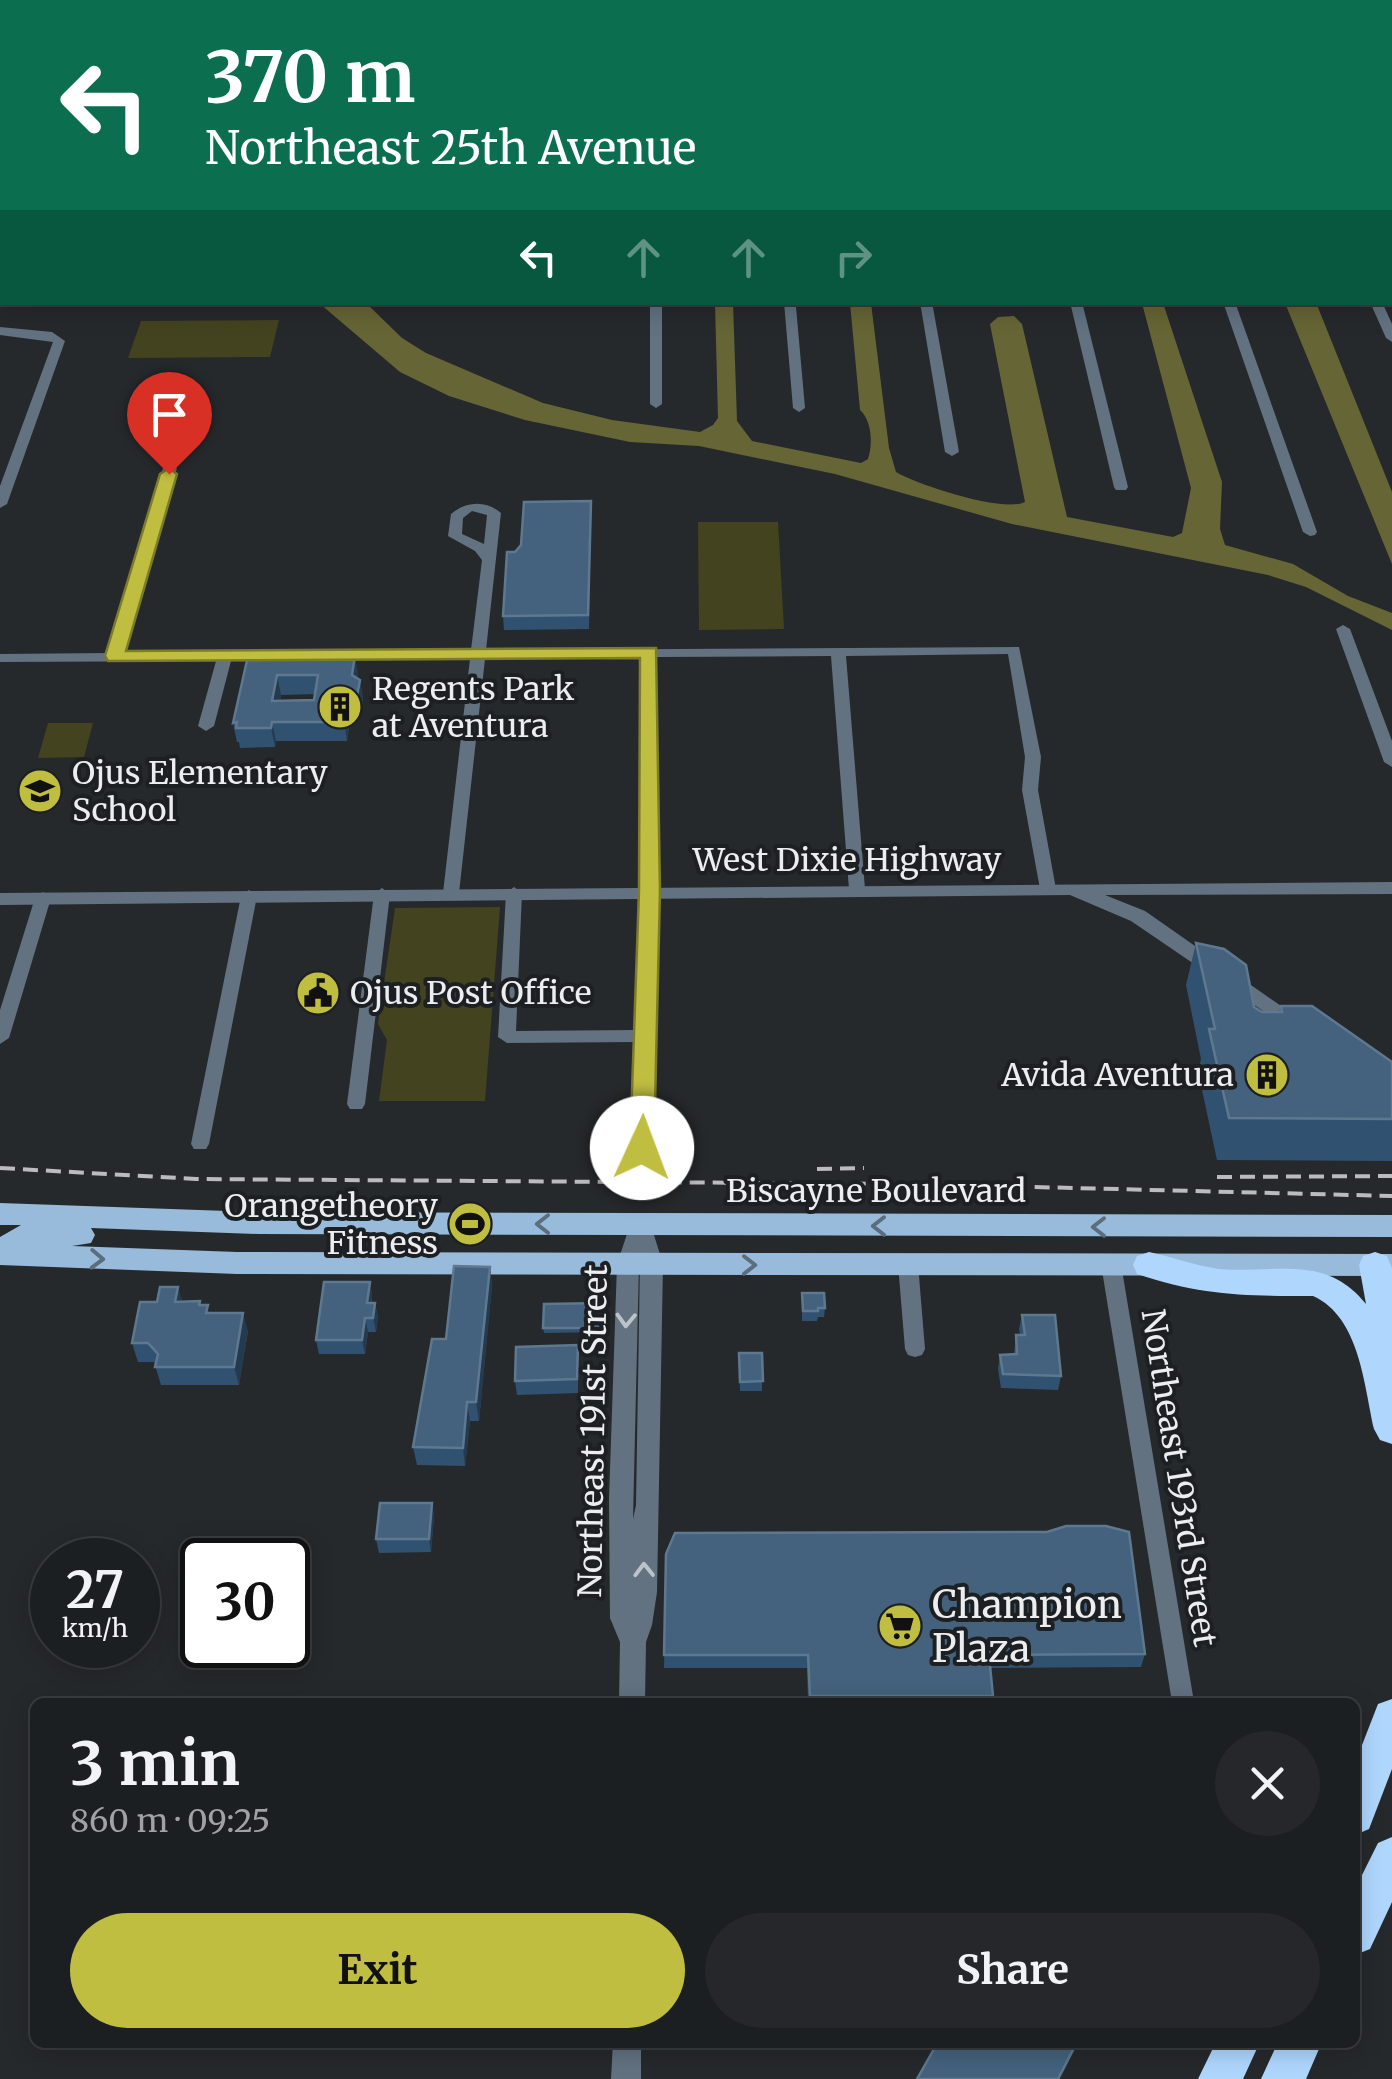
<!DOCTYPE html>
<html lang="en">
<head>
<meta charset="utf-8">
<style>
  :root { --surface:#1c1f21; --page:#25272a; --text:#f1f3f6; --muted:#a0a2a5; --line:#3a3d3f; --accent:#c0be40 }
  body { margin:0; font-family:Merriweather,serif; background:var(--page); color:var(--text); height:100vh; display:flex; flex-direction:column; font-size:38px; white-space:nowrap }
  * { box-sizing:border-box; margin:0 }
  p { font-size:32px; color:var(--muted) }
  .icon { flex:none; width:55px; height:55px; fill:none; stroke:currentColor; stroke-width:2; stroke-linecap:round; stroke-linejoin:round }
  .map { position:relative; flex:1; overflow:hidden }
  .drawer { position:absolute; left:30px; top:1698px; width:1330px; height:350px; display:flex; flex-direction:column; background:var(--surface); border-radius:15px; box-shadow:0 5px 25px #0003,0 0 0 2px var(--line) }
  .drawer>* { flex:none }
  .hud { position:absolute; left:0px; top:0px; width:1392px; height:305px; box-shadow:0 5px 25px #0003,0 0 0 2px var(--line); background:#0b6e4f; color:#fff; overflow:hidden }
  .speed { position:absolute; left:30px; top:1538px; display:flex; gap:20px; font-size:50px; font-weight:700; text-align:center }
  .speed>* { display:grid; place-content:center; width:130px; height:130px; border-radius:50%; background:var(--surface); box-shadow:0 5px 25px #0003,0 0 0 2px var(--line); line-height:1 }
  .speed small { font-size:25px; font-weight:400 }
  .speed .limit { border:5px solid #111; border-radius:15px; background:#fff; color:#111 }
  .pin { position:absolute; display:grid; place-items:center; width:85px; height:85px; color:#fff; margin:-102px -42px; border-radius:50% 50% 50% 0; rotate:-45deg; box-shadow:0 0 10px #0007 }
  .pin .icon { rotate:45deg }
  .me { position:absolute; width:110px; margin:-55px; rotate:2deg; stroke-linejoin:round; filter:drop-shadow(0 0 8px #0008) }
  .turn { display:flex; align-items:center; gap:35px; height:210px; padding:0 40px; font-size:45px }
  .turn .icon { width:130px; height:130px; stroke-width:2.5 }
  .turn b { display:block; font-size:70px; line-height:85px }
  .lanes { display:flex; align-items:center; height:95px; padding:0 40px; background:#0003; justify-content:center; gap:50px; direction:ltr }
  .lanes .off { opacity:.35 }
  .round { display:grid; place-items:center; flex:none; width:105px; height:105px; border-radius:52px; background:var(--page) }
  .headline { display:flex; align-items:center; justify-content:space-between; height:170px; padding:0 40px }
  h1 { font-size:60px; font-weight:700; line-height:75px }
  .cta { display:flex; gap:20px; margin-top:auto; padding:20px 40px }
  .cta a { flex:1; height:115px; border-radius:60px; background:var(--accent); color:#111; font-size:40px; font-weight:700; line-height:115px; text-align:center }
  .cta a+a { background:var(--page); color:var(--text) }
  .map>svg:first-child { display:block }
  .green { fill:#44431f }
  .water { fill:#666535 }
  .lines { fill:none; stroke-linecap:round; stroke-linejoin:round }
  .minor { fill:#627281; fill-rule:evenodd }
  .tertiary { fill:#627281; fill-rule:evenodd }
  .primary { fill:#99bbdb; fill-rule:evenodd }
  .motorway { fill:#afd7fe; fill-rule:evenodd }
  .rail { stroke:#babcbe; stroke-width:4; stroke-dasharray:15 8; stroke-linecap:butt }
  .wall { fill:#305270; fill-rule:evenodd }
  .shaded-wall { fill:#243a4f }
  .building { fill:#44627d; stroke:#5e788f; stroke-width:2.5; fill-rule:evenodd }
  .oneway { stroke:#5b6e7e }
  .oneway2 { stroke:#bbc2c8 }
  .route { fill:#c0be40; stroke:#7d7c2a; stroke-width:2.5 }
  .labels { text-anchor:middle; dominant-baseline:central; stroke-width:8; stroke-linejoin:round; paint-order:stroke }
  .poi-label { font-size:32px; fill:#ebedef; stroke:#1d2022; text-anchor:start }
  .street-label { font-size:32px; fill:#ebedef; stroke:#1d2022 }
  .near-poi-label { font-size:38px; fill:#ebedef; stroke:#1d2022; text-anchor:start }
</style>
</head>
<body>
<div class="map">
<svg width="1392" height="2079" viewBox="0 0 1392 2079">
  <rect width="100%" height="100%" fill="#26292c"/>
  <g class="green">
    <path d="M279 320 270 357 128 358 141 321Z"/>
    <path d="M698 522H778L784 629 699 630Z"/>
    <path d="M48 723H93L84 757 38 758Z"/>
    <path d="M500 907 485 1101H379L387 1040 378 1024 395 908Z"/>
  </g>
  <g class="water">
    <path d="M319 303H366L402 338 426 353 543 403 612 420 700 432 713 425 718 418 715 303H733L737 421 752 441 861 463 868 459C873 444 872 421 860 410L850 303H871L889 448 896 472C918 485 1003 513 1025 502L990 324 998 317 1014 316 1022 324 1067 517 1173 537 1182 533 1191 488 1143 307 1159 303 1164 306 1222 482 1220 529 1225 545 1293 564 1348 596 1392 613V630L1306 587 1268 575 1012 524 835 474 699 446 630 442 525 420 449 396 400 372Z"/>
    <path d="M1285 303 1317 305 1392 492V564Z"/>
  </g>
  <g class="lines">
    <g class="minor">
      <path d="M813 0H823L824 2H815Z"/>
      <path d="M1297 0H1307L1308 2H1299Z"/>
      <path d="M2 44V53L0 54V45Z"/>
      <rect x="1390" y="111" width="2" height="6"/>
      <path d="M1390 295H1392V303L1390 302Z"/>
      <path d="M650 302H662V404L656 408 650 404Z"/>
      <path d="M784 302H906L900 306 796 307 805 408 799 412 793 408Z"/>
      <path d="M920 302H932L959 452 952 456 945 452Z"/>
      <path d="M1070 302H1082L1128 487 1126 490H1116L1114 487Z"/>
      <path d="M1223 302H1235L1317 532 1315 535 1310 536 1303 532Z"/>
      <path d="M1370 302H1382L1392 324V342L1386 338Z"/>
      <path d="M0 327 52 332 65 341 7 504 0 508V486L53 342 0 335Z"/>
      <path d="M170 464 177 468 123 653 471 650 482 560 475 551 448 536 451 514C466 501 486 500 501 513L486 650 1019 647 1041 757 1038 790 1056 889 1048 895 1040 889 1022 790 1025 757 1008 654 846 656 865 889 857 895 849 889 831 656 657 657 655 1036 651 1148 648 1153H636L633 1148 635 1042 507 1043 498 1037 506 893 514 887 522 893 516 1031 635 1030 643 657 485 659 459 893 457 897H445L443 893 470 659 231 661 214 726 206 731 198 726 216 661 0 662V654L109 653 163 468ZM472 511 487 515 484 544 462 534 463 518Z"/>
      <path d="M1343 625 1350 629 1392 741V767L1384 762 1336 629Z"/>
      <path d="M382 888 390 894 365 1104 362 1109H350L347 1104 374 894Z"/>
      <path d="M249 890 257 896 209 1144 206 1149H194L191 1144 241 896Z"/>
      <path d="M43 892 51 898 9 1038 0 1044V1010L35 898Z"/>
      <path d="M908 1256 915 1259 918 1264 925 1349 922 1355 915 1357 908 1355 905 1349 898 1264 901 1259Z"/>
      <path d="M1111 1256 1118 1259 1121 1264 1194 1702H1172L1101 1264 1104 1259Z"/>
    </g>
    <g class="tertiary">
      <rect x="1390" y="166" width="2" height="8"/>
      <rect x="0" y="172" width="2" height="8"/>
      <path d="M1392 882V894L1105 895 1145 911 1304 1022 1307 1027 1304 1032 1297 1034 1131 921 1070 895 0 905V893Z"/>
      <path d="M641 1216 649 1219 663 1264 657 1592 652 1625 646 1642 645 1702H619L620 1642 610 1618 609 1499 617 1264 630 1225 633 1219ZM640 1261 636 1505 633 1519 639 1264Z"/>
      <path d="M613 2042H641V2079H611Z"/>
    </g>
    <path class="primary" d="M0 1203 259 1212 1392 1215V1237L259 1234 91 1228 95 1235 91 1243 72 1246 237 1252 1392 1254V1276L237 1274 0 1265V1237L21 1225H0Z"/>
    <g class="motorway">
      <path d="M1149 1252C1172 1257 1196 1266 1219 1269 1276 1274 1325 1253 1366 1304L1359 1265 1363 1256 1375 1252 1387 1256 1392 1268V1444L1380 1440 1374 1429C1364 1386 1360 1317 1313 1296 1247 1296 1202 1296 1137 1274L1133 1265 1137 1256Z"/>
      <path d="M1392 1699V1769L1369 1829 1355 1835V1763L1378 1704Z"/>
      <path d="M1392 1837V1902L1370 1949 1355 1955V1889L1378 1843Z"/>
      <path d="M1216 2042H1260L1243 2079H1198Z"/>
      <path d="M1278 2042H1322L1306 2079H1261Z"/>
    </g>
    <g class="rail">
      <path d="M0 1168 196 1179 915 1184 1392 1196"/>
      <path d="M817 1169 864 1168"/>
      <path d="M1217 1177 1392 1176"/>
    </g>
  </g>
  <g class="wall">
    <path d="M591 515 589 629 504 630 503 616 515 552Z"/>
    <path d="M248 656 358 674 357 678 360 680 363 699 360 716 350 720 347 741H276L275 747 240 748 239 742H237L233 723ZM315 694 314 700 280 701 281 695Z"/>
    <path d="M1196 943 1254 1007 1262 1012H1279L1281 1006 1392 1062V1161L1217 1160 1198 1071 1201 1059 1186 985Z"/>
    <path d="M490 1267 492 1286 479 1421H470L465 1466 417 1465 413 1447 446 1339Z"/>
    <path d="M370 1282 372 1296V1303H375L378 1317 376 1332H368L365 1354H319L316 1340Z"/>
    <path d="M802 1293 825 1308 824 1317H818L817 1321H802Z"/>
    <path d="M182 1301H200L201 1305 210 1313 248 1331 239 1385H161L154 1362H138L132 1343Z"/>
    <path d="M603 1303 602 1332 544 1333 543 1328Z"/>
    <path d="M1022 1315 1061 1376 1058 1390 1001 1388 998 1369 1000 1355 1014 1354 1016 1335H1020L1019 1329Z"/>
    <path d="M578 1345V1393L517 1395 515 1381Z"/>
    <path d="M739 1353H762V1391H740Z"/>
    <path d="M432 1503 434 1516 431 1552 379 1553 376 1539Z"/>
    <path d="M666 1554 1145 1654 1141 1667 990 1668 993 1696 992 1702H808L807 1668H664Z"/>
  </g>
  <g class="shaded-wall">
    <path d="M355 655 358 674 354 694 352 675Z"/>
    <path d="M277 675 281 695 276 720 272 701Z"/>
    <path d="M360 680 363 699 360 716 350 720 347 741 344 722 347 701Z"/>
    <path d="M272 722 276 741 275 747 271 728Z"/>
    <path d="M490 1267 492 1286 479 1421 476 1402Z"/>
    <path d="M370 1282 372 1296 370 1317 367 1303Z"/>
    <path d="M178 1287 184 1306 175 1302Z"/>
    <path d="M375 1303 378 1317 376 1332 373 1318Z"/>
    <path d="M243 1313 248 1331 239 1385 234 1367Z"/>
    <path d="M365 1318 368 1332 365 1354 362 1340Z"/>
    <path d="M467 1402 470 1421 465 1466 463 1448Z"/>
    <path d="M432 1503 434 1516 431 1552 429 1539Z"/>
    <path d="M1077 2042H1079L1060 2079H1058Z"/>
  </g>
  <g class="building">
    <path d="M591 501 588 615 503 616 507 552H515L521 545 524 502Z"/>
    <path d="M355 655 352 675 360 680 357 696 347 701 344 722H272L271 728H236L237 722 233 723 248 656ZM277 675H318L314 700 272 701Z"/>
    <path d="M1196 943 1224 949 1246 965 1254 1007 1262 1012H1282L1281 1006H1312L1392 1062V1119L1229 1118 1209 1029H1215Z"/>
    <path d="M454 1266 490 1267 476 1402H467L463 1448 413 1447 432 1339H446Z"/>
    <path d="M324 1282H370L367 1303H375L373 1318H365L362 1340H316Z"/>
    <path d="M160 1287H178L175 1302 200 1301 199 1305H208L206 1313H243L234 1367H155L158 1354 148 1343H132L140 1302H157Z"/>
    <path d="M802 1293H824L825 1308H818V1311H803Z"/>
    <path d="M603 1303 602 1328H543L544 1304Z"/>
    <path d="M1022 1315H1055L1061 1376 1003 1374 1000 1355 1017 1354 1016 1335H1025Z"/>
    <path d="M578 1345 577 1379 515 1381 516 1347Z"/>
    <path d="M739 1353H762L763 1381 740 1382Z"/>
    <path d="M380 1503H432L429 1539H376Z"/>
    <path d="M1066 1526H1106L1129 1532 1145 1654 989 1655 993 1696H810L808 1655H664L666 1554 675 1533 1047 1532Z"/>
    <path d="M938 2042H1077L1058 2079H917Z"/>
  </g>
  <defs><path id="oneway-chevron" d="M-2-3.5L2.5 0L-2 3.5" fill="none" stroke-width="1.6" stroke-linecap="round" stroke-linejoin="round" transform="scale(2.5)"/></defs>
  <g class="oneway">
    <use href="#oneway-chevron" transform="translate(543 1224) rotate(-180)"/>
    <use href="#oneway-chevron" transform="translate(879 1226) rotate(-180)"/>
    <use href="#oneway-chevron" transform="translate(1099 1227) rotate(-180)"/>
    <use href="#oneway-chevron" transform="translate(97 1259) rotate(2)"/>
    <use href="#oneway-chevron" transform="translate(749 1265)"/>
  </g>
  <g class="oneway2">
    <use href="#oneway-chevron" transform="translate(626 1320) rotate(92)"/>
    <use href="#oneway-chevron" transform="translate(644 1570) rotate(-91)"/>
  </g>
  <path class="route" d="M169 468 177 474 126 651 656 648 660 891 654 1148 651 1155H634L630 1148 639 891 640 658 108 661 105 656 160 474Z"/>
  <defs>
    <symbol id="building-disc" viewBox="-11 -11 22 22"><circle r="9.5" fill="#c0be40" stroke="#1d2022"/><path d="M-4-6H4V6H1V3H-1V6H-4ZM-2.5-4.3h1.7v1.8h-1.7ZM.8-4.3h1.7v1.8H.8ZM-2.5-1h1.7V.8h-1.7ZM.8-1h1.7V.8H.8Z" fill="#111"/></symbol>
    <symbol id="school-disc" viewBox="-11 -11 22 22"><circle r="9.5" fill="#c0be40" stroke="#1d2022"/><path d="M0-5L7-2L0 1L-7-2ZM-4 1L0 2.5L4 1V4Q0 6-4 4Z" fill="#111"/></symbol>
    <symbol id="civic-disc" viewBox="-11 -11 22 22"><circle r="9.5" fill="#c0be40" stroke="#1d2022"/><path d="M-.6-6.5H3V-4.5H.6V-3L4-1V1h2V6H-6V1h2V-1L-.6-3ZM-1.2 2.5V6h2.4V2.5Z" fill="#111"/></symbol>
    <symbol id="stadium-disc" viewBox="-11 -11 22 22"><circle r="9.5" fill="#c0be40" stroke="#1d2022"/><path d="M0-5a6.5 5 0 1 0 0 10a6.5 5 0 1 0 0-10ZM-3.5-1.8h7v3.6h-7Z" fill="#111"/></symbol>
    <symbol id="supermarket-disc" viewBox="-11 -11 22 22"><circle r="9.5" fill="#c0be40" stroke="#1d2022"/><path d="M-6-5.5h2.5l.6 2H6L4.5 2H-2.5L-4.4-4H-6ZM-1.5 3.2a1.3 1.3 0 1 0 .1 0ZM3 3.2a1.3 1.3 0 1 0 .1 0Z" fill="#111"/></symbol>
  </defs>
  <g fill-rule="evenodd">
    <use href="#building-disc" x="315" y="682" width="50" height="50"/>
    <use href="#school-disc" x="15" y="766" width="50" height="50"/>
    <use href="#civic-disc" x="293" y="968" width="50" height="50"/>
    <use href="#building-disc" x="1242" y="1050" width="50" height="50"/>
    <use href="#stadium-disc" x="445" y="1199" width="50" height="50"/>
    <use href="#supermarket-disc" x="875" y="1601" width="50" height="50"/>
  </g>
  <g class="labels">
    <g class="poi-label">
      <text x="372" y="689">Regents Park<tspan x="372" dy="37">at Aventura</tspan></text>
      <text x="72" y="773">Ojus Elementary<tspan x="72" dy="37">School</tspan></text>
      <text x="350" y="993">Ojus Post Office</text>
      <text x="1234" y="1075" text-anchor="end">Avida Aventura</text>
      <text x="438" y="1206" text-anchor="end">Orangetheory<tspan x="438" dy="37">Fitness</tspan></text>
    </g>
    <g class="street-label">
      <text x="847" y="860">West Dixie Highway</text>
      <text x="876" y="1191">Biscayne Boulevard</text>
      <text transform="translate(593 1431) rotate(-89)">Northeast 191st Street</text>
      <text transform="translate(1179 1478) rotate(81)">Northeast 193rd Street</text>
    </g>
    <g class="near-poi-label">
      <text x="932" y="1604">Champion<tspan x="932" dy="44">Plaza</tspan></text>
    </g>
  </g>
</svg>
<div class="speed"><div>27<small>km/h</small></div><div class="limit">30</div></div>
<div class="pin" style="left:169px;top:474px;background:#d93025"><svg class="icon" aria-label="arrive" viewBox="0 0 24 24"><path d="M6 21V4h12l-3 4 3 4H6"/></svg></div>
<svg class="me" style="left:642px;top:1148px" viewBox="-20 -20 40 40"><circle r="19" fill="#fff"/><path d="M0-13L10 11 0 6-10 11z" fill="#c0be40"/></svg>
<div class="hud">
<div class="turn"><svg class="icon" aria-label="left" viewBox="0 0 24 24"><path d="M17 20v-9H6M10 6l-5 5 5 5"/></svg><div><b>370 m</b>Northeast 25th Avenue</div></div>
<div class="lanes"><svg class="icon" aria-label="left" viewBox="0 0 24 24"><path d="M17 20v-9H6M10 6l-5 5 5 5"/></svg><svg class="icon off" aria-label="ahead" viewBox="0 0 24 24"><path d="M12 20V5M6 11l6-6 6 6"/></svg><svg class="icon off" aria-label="ahead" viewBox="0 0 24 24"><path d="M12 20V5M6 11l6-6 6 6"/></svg><svg class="icon off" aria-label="right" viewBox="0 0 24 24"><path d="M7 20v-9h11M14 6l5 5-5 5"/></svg></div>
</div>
<section class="drawer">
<div class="headline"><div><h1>3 min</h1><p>860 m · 09:25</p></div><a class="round"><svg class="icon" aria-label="close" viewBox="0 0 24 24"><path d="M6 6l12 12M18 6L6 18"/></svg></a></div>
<div class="cta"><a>Exit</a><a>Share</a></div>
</section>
</div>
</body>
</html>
